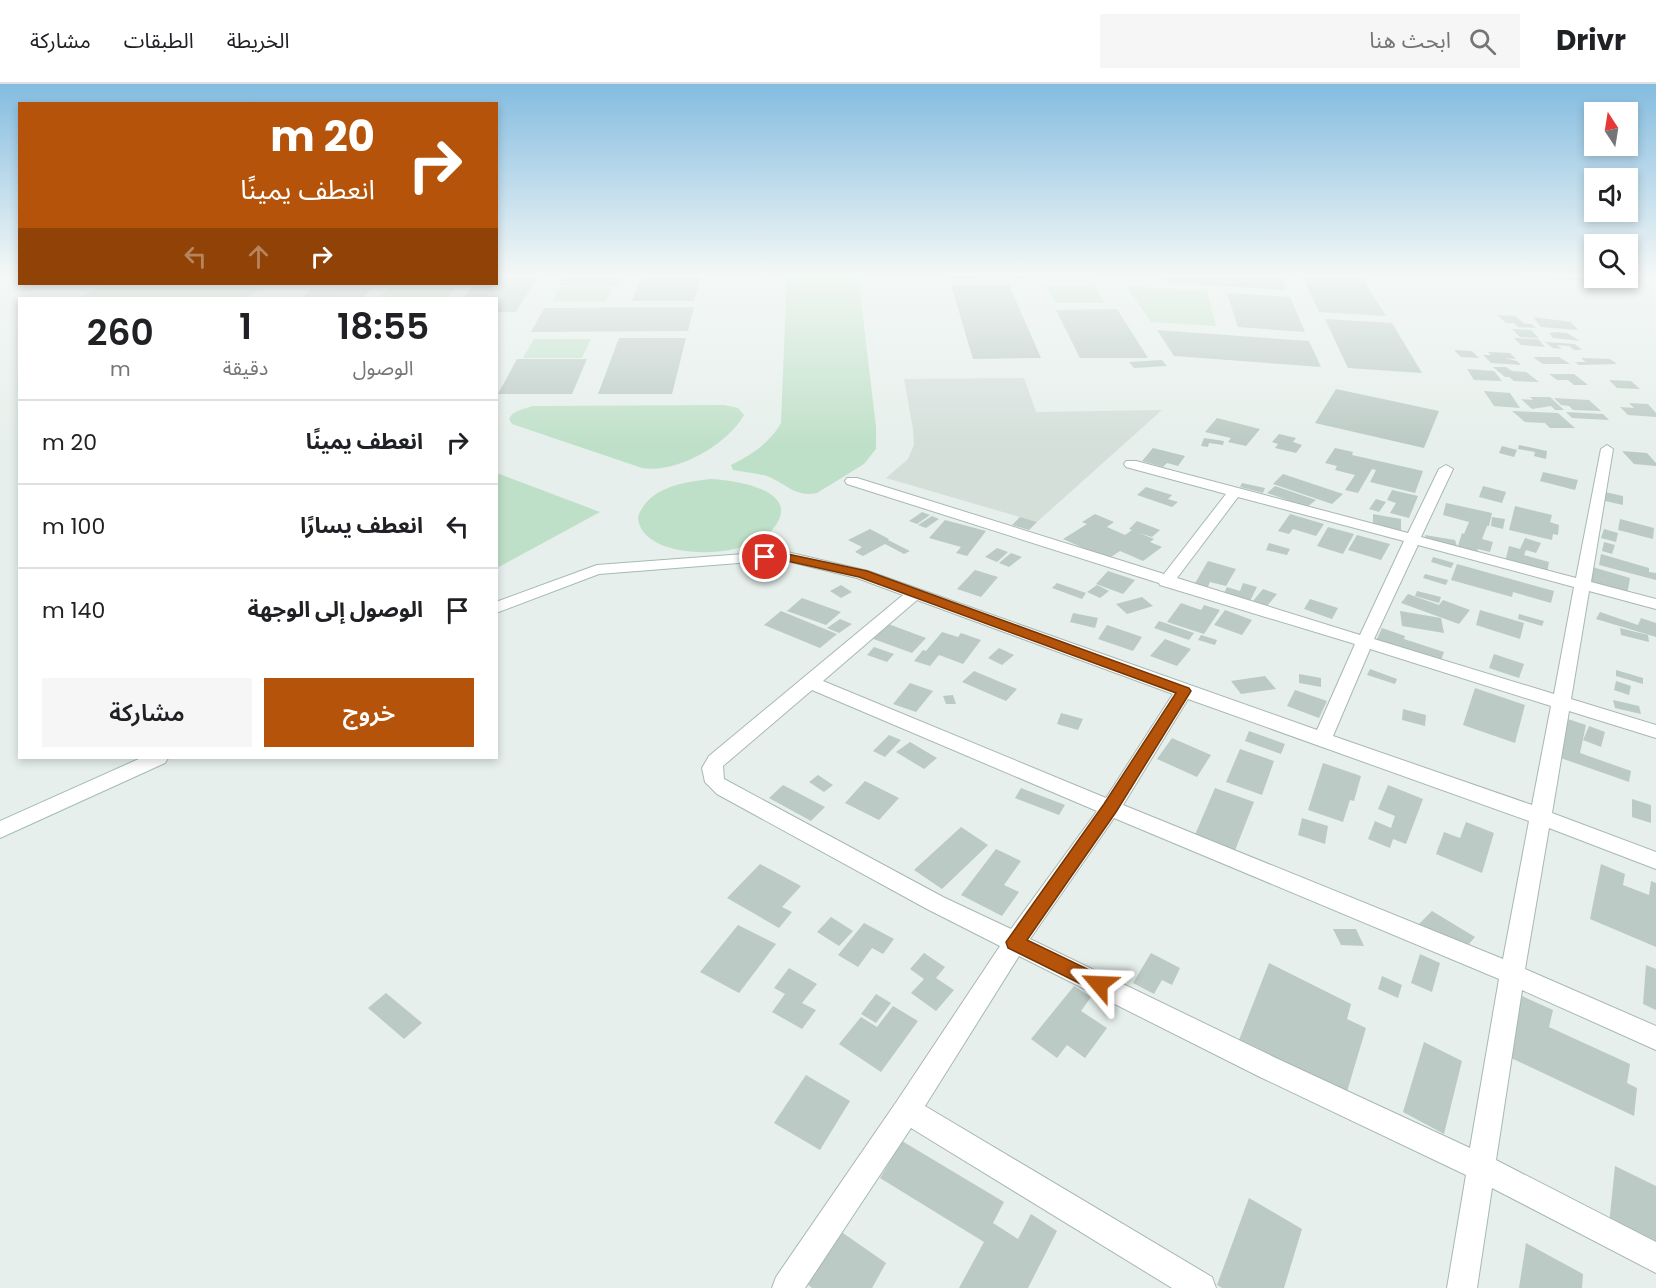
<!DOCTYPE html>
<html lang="ar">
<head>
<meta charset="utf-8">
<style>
  :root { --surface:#fff; --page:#f6f6f6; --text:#202124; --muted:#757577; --line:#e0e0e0; --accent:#b45309 }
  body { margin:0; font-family:Poppins,"Noto Sans Arabic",sans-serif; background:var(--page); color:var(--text); direction:rtl; height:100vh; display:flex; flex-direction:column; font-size:22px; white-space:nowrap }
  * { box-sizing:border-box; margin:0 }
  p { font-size:20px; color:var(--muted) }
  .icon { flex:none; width:33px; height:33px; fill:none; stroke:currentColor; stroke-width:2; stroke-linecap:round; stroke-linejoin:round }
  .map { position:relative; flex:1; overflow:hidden; direction:ltr }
  .details { position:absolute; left:18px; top:213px; width:480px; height:462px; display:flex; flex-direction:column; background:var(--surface); border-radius:0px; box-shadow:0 3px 9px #0003; direction:rtl }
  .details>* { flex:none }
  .guide { position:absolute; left:18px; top:18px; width:480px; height:183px; border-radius:0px; box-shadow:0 3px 9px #0003; direction:rtl; background:#b45309; color:#fff; overflow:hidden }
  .needle { width:39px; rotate:348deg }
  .buttons { position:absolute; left:1584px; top:18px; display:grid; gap:12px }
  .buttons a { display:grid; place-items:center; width:54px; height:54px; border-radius:0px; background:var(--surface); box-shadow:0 3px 9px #0003; font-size:30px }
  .pin { position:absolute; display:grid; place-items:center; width:51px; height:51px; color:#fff; margin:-26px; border:3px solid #fff; border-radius:50%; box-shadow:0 2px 6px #0007 }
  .me { position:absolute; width:66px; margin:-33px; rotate:296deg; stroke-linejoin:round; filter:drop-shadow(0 0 4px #0008) }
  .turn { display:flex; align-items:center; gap:21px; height:126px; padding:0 24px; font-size:27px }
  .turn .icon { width:78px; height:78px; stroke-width:2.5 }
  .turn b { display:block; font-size:42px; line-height:51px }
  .lanes { display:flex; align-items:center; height:57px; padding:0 24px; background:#0003; justify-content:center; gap:30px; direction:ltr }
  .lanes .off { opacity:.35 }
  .eta { display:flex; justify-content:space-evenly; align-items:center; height:102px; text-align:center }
  .eta b { font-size:36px; font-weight:600; line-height:42px }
  .primary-button { display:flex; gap:12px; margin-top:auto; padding:12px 24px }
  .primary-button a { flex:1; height:69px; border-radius:0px; background:var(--accent); color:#fff; font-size:24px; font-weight:600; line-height:69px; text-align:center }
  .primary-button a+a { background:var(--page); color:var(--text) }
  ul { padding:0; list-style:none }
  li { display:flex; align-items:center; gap:18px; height:84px; padding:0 24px; border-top:2px solid var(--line) }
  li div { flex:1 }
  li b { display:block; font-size:22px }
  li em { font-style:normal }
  header { display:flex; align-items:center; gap:36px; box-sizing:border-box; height:84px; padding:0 30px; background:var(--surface); border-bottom:2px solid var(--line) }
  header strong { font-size:28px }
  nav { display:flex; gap:33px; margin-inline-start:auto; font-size:21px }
  .search { width:420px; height:54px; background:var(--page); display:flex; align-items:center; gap:15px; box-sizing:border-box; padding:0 21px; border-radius:0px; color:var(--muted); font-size:22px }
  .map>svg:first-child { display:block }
  .built { fill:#d4dfda }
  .green { fill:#bfe0c8 }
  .building { fill:#bbcac4 }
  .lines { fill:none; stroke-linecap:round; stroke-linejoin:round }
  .minor-casing { stroke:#a8b8b2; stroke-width:2 }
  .secondary-casing { stroke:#a4bbb3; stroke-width:2 }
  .minor { fill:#fff; fill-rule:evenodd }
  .secondary { fill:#fff; fill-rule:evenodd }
  .route { fill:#b45309; stroke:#753606; stroke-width:1.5 }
</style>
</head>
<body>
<header>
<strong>Drivr</strong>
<div class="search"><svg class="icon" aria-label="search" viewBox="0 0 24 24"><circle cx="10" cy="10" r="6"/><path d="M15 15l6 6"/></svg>ابحث هنا</div>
<nav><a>الخريطة</a><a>الطبقات</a><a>مشاركة</a></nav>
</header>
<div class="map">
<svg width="1656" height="1204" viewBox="0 0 1656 1204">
  <rect width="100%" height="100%" fill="#e6efeb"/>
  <path class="built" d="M1024 294 1036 328 1162 326 1037 438 886 394 908 375 914 361 913 345 904 295Z"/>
  <g class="green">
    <path d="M787 191H858L876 343V365L864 380 817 409C796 414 785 399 767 392 756 389 744 388 733 386L731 381C752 370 769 360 781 339Z"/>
    <path d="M103 200H265L247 214H80Z"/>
    <path d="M1094 201 1105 219H1055L1046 202Z"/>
    <path d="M561 202H613L606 217H552Z"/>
    <path d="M1126 202 1207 207 1216 242 1151 238Z"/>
    <path d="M456 203 447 214H379L389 204Z"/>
    <path d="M534 255H591L582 274H523Z"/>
    <path d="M724 321 738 324 744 331C727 361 676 390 642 384L512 340 509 335C513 326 524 325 533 322Z"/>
    <path d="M497 389 600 428 497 484Z"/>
    <path d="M711 395C732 396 800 405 776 441 756 471 694 473 664 462 650 456 639 448 638 433 648 403 684 398 711 395Z"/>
  </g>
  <g class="building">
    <path d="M496 191H539L516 228H496V214H463L475 200H496Z"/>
    <path d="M563 191H622L618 201H558Z"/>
    <path d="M642 191H701L694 217H632Z"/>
    <path d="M946 191H1094L1096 194 948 195Z"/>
    <path d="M1164 191H1280L1286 206 1165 198Z"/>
    <path d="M1302 191 1361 192 1386 232 1319 228Z"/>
    <path d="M1529 191H1587L1594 197 1531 194Z"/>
    <path d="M951 201H1009L1041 274 973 275Z"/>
    <path d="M373 204 363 214H301L312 205Z"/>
    <path d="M1227 209 1290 213 1305 248 1238 243Z"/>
    <path d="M694 223 688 247 531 248 544 224Z"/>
    <path d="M1117 225 1148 274H1080L1056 226Z"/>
    <path d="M1497 231 1515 232 1525 240H1532L1536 244 1518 243 1514 239H1506Z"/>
    <path d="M1533 233 1571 238 1578 246 1541 243Z"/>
    <path d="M1325 235 1392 239 1422 289 1348 284Z"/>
    <path d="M1512 245 1531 246 1539 254 1520 253Z"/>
    <path d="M1157 246 1309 257 1321 283 1174 272Z"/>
    <path d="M1556 248 1567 249 1580 257 1553 254 1549 249Z"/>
    <path d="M619 254H686L672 310H598Z"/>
    <path d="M1514 254 1538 255 1545 263 1521 261Z"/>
    <path d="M1545 258 1575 260 1582 266H1574L1569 262 1557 261 1562 265 1553 264Z"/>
    <path d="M1454 266 1472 267 1479 274 1461 273Z"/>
    <path d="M1488 268 1510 269 1516 275 1504 274 1517 277 1521 281 1491 279 1483 271H1491Z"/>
    <path d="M1533 273H1559L1570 280H1543Z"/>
    <path d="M1581 274 1610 275 1617 280 1579 281 1575 278H1586Z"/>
    <path d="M517 275H587L572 310H498Z"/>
    <path d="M1162 276 1167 282 1134 284 1129 278Z"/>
    <path d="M1493 283H1506L1512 287 1526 288 1539 298 1514 297 1509 293H1505Z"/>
    <path d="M1467 285 1494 287 1502 297 1474 296Z"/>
    <path d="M1549 290H1574L1588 301H1574L1568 296H1557Z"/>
    <path d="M1609 296 1631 297 1640 305 1617 304Z"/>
    <path d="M1336 305 1439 327 1424 364 1315 339Z"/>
    <path d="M1484 307 1510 309 1520 324 1494 322Z"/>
    <path d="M1530 313H1550L1564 326H1555L1551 322 1532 325 1521 315 1533 316Z"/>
    <path d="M1554 314 1589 316 1601 327 1573 326 1569 322 1561 321Z"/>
    <path d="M1629 319 1648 320 1656 329V333L1628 331 1620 323 1634 324Z"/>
    <path d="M1512 327 1558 329 1575 344H1550L1545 339 1525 338Z"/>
    <path d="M1566 328 1603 330 1609 336 1572 334Z"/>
    <path d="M1217 334 1260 345 1246 362 1228 358 1231 354 1205 348Z"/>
    <path d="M1279 350 1296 354 1293 358 1302 361 1296 369 1275 364 1278 360 1272 358Z"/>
    <path d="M1204 354 1224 357 1223 361 1209 359 1208 363 1201 362Z"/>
    <path d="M1519 361 1547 367 1546 375 1534 372 1535 368 1518 365Z"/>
    <path d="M1502 362 1517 366 1514 373 1499 369Z"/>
    <path d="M1153 364 1185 372 1178 382 1167 379 1163 383 1142 377Z"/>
    <path d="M1335 364 1353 368 1352 371 1423 387 1415 409 1370 398 1376 386 1372 385 1358 409 1345 406 1355 391 1335 386 1337 382 1325 379Z"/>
    <path d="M1622 367 1647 369 1656 379V382L1634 380Z"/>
    <path d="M1543 388 1578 396 1575 406 1540 397Z"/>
    <path d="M1283 390 1343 410 1332 420 1273 400Z"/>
    <path d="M1242 399 1265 404 1263 409 1240 403Z"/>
    <path d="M1275 402 1316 416 1307 423 1267 409Z"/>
    <path d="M1483 402 1506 408 1502 419 1479 413Z"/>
    <path d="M1146 403 1172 411 1168 415 1178 418 1172 423 1137 411Z"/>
    <path d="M1392 406 1418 412 1409 434 1390 429 1396 419 1387 416Z"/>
    <path d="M1605 408 1623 412V421L1605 417Z"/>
    <path d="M1376 415 1386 418 1379 428 1369 425Z"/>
    <path d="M1446 419 1492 429 1489 442H1487L1482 455 1493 458 1490 468 1478 465 1476 470 1457 465 1462 449 1464 450 1469 438 1443 431Z"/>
    <path d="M1515 422 1552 431 1550 438 1559 441 1558 451 1553 450 1552 456 1509 446Z"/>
    <path d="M922 428 930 431 917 440 909 437Z"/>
    <path d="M1095 430 1114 438 1107 443 1125 451 1132 446 1129 445 1137 437 1160 446 1152 453 1139 449 1154 455 1150 458 1162 463 1143 477 1120 467 1108 475 1063 455 1087 440 1082 438Z"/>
    <path d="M1290 430 1324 440 1316 452 1293 445 1289 450 1278 447Z"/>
    <path d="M1373 430 1401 435V448L1373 442Z"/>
    <path d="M932 432 939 435 926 444 918 441Z"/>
    <path d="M1020 433 1037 438 1029 446 1012 441Z"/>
    <path d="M1492 433 1505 435 1503 445 1491 442Z"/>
    <path d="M1620 435 1654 444 1653 455 1618 446Z"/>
    <path d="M945 436 986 447 967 472 956 469 961 463 929 454Z"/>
    <path d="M1328 443 1354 450 1343 470 1317 462Z"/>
    <path d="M870 445 889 455 888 456 910 467 904 470 885 460 863 472 855 468 862 463 848 456Z"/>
    <path d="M1604 445 1618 449 1616 458 1601 454Z"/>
    <path d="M1357 451 1390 460 1381 476 1348 466Z"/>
    <path d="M1425 451 1455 456 1457 462 1426 457Z"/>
    <path d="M1525 454 1541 459 1536 469 1526 466 1524 471 1549 478 1547 489 1505 478 1509 462 1520 465Z"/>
    <path d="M1604 458 1615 461 1612 470 1602 467Z"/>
    <path d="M1269 459 1290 465 1287 471 1266 466Z"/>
    <path d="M997 464 1008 468 997 478 985 473Z"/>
    <path d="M1011 469 1022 473 1009 483 999 479Z"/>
    <path d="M1601 470 1649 484V488L1656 489V496L1599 481Z"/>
    <path d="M1433 473 1454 479 1451 484 1431 478Z"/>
    <path d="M1208 477 1236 485 1226 502 1210 498 1207 505 1194 501Z"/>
    <path d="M1457 480 1554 507 1551 519 1513 508 1512 513 1451 496Z"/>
    <path d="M1589 482 1630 494 1627 511 1585 499Z"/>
    <path d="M975 486 998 493 981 513 957 505Z"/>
    <path d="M1108 487 1135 496 1123 510 1096 500Z"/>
    <path d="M1425 490 1448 496 1446 501 1423 494Z"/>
    <path d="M1057 499 1086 509 1082 515 1052 504Z"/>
    <path d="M1243 499 1257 503 1250 517 1224 509 1227 503 1240 507Z"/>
    <path d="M841 501 852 508 841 514 830 507Z"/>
    <path d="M1097 501 1109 507 1100 514 1087 508Z"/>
    <path d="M1263 505 1277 510 1267 522 1253 517Z"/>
    <path d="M1417 507 1441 513 1439 519 1415 512Z"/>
    <path d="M1408 510 1439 521 1443 516 1470 526 1459 540 1401 519Z"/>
    <path d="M1142 513 1153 522 1127 530 1116 520Z"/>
    <path d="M802 514 841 528 826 541 787 527Z"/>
    <path d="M1310 515 1338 524 1332 535 1304 525Z"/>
    <path d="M1181 519 1201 526 1204 521 1220 526 1204 550 1167 538Z"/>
    <path d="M1225 526 1252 536 1242 551 1214 541Z"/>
    <path d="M1480 526 1524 539 1520 555 1476 541Z"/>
    <path d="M781 527 837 550 820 564 764 541Z"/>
    <path d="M1400 527 1441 534 1444 549 1402 542Z"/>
    <path d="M1600 528 1638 541 1641 534 1656 539V553L1596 535Z"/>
    <path d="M1073 529 1098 534 1095 544 1070 538Z"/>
    <path d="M1519 530 1544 537 1542 542 1518 535Z"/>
    <path d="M840 535 852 540 839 549 827 544Z"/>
    <path d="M1159 537 1194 549 1189 556 1154 544Z"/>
    <path d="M883 538 926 554 912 569 868 553Z"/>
    <path d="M1107 541 1142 553 1133 567 1098 555Z"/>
    <path d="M1382 544 1405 552 1404 555 1444 568 1440 579 1376 557Z"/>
    <path d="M1620 544 1648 551 1649 558 1621 551Z"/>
    <path d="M942 548 958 553 961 549 981 556 963 580 939 571 930 582 914 577 923 566 926 567Z"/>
    <path d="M1201 551 1217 556 1215 561 1198 556Z"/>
    <path d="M1165 555 1191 565 1177 582 1150 572Z"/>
    <path d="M874 563 894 570 887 578 867 571Z"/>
    <path d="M999 564 1014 571 1002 581 988 574Z"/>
    <path d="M1494 570 1524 580 1519 594 1489 584Z"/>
    <path d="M1370 585 1397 595 1395 600 1367 591Z"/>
    <path d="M1616 586 1643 594V600L1616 592Z"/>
    <path d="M974 587 1017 605 1006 617 962 598Z"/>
    <path d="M1299 590 1321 594V603L1299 599Z"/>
    <path d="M1265 592 1276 605 1241 610 1231 597Z"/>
    <path d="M1616 597 1631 602 1629 611 1614 606Z"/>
    <path d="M910 599 933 607 916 628 893 620Z"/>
    <path d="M1475 604 1525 621 1515 659 1463 641Z"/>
    <path d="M1295 606 1327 617 1319 634 1287 622Z"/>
    <path d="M953 611 956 620H946L943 612Z"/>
    <path d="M1613 616 1639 622 1641 630 1615 624Z"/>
    <path d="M1403 625 1426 631 1425 642 1402 636Z"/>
    <path d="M1061 629 1083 635 1078 646 1057 640Z"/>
    <path d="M1565 634 1586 641 1580 669 1631 687 1629 698 1555 672Z"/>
    <path d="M1589 642 1605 648 1601 663 1583 656Z"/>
    <path d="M1249 647 1285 660 1281 670 1245 657Z"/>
    <path d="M889 651 901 656 885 673 873 667Z"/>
    <path d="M1172 654 1211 671 1197 693 1157 675Z"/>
    <path d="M910 658 937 674 924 685 896 668Z"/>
    <path d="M1240 665 1274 677 1262 711 1226 698Z"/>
    <path d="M1323 679 1361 692 1354 717 1350 716 1343 738 1308 726Z"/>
    <path d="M818 691 833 701 824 708 809 698Z"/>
    <path d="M865 697 899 714 879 736 845 719Z"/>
    <path d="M783 701 825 723 811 737 769 714Z"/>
    <path d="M1388 701 1423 715 1406 760 1393 755 1390 764 1368 755 1375 737 1391 744 1395 732 1378 725Z"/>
    <path d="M1021 704 1065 721 1059 731 1015 714Z"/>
    <path d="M1215 704 1254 718 1234 769 1194 753Z"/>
    <path d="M1632 715 1651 721V739L1632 733Z"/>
    <path d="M1302 734 1328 742 1325 760 1298 751Z"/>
    <path d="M1466 738 1494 749 1482 789 1436 770 1444 748 1460 754Z"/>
    <path d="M961 743 988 761 942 805 914 786Z"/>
    <path d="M996 765 1021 777 1004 801 1019 808 1002 832 961 811Z"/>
    <path d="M760 780 801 802 782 823 792 828 779 844 727 814Z"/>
    <path d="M1601 780 1625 790 1623 801 1649 811 1651 797 1656 799V863L1590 835Z"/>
    <path d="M1432 827 1475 853 1462 868 1419 840Z"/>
    <path d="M831 833 853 847 839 862 817 848Z"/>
    <path d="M864 839 894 855 883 870 872 864 858 883 838 871Z"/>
    <path d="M738 841 776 860 739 909 700 888Z"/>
    <path d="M1333 845H1356L1364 862 1341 861Z"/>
    <path d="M924 869 945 883 936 894 954 906 936 927 911 909 924 895 910 885Z"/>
    <path d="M1151 869 1180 884 1172 901 1162 896 1154 910 1133 899Z"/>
    <path d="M1420 870 1440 879 1432 908 1411 899Z"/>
    <path d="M1269 879 1351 920 1347 935 1366 944 1346 1011 1239 956Z"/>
    <path d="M1646 881 1656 885V926L1643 920Z"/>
    <path d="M789 884 817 900 802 919 816 926 802 945 772 928 785 910 774 904Z"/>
    <path d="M1382 892 1402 901 1398 914 1378 905Z"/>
    <path d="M1074 902 1091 913 1081 927 1107 944 1085 974 1067 961 1057 974 1031 955Z"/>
    <path d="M386 909 422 939 404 955 368 924Z"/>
    <path d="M876 910 891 919 876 939 861 930Z"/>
    <path d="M1522 912 1553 926 1549 943 1630 980 1627 999 1637 1004 1634 1032 1509 973Z"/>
    <path d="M893 922 918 937 881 988 839 960 861 933 877 943Z"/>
    <path d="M1424 958 1462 977 1444 1050 1403 1028Z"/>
    <path d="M806 991 850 1017 820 1066 774 1039Z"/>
    <path d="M902 1057 1004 1118 993 1139 1018 1155 1031 1130 1057 1147 1028 1204H959L984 1158 880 1094Z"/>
    <path d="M1615 1082 1656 1102V1165L1609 1141Z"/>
    <path d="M1249 1114 1302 1145 1284 1204H1222L1217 1201Z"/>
    <path d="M840 1147 886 1179 872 1204H812L807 1200Z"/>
    <path d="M1526 1159 1583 1190 1582 1204H1519Z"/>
  </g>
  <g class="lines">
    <defs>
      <path id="minor" d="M1607 361 1613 365 1591 498 1656 515V525L1589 507 1571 615 1656 641V654L1569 627 1552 729 1656 768V785L1549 744 1525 885 1656 942V966L1522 906 1496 1076 1656 1158V1189L1492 1104 1477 1204H1447L1466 1091 1260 993 1019 872 925 1022 1212 1193 1216 1204H1172L911 1044 805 1204H772L776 1193 897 1017 1000 862 927 825 717 710 705 698 702 684 709 672 903 511 857 494 778 475 775 472 778 469 783 467 868 487 1317 646 1355 560 1160 501 1159 499 847 400 845 397 847 394H857L1164 490 1226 410 1126 383 1124 380 1126 377H1136L1408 449 1439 385 1446 381 1453 385 1421 453 1576 494 1601 365ZM1238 413 1404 457 1360 551 1177 494ZM1418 461 1574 503 1554 610 1374 555ZM917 516 1173 610 1106 714 823 597ZM1370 565 1551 622 1532 721 1333 652ZM812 606 1097 727 1011 845 943 813 724 695 723 682ZM1188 615 1529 737 1503 875 1123 721ZM1114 734 1499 895 1470 1064 1278 975 1030 855Z"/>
      <g id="secondary">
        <path d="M783 467 788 469 791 472 788 475 599 490 496 529V518L597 481Z"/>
        <path d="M141 674H168L165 679 0 754V737Z"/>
      </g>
    </defs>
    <use href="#minor" class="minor-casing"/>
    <use href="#secondary" class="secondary-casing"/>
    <use href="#minor" class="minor"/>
    <use href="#secondary" class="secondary"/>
  </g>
  <linearGradient id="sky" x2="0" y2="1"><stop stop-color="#84bce0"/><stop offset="0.53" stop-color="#f4f8f6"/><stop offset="1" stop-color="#f4f8f6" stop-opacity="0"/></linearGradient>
  <rect width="1656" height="360" fill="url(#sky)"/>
  <path class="route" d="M783 469 867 487 1189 604 1191 607 1116 728 1027 856 1106 894 1109 900 1106 906 1099 908 1093 906 1008 864 1006 858 1104 720 1176 609 859 493 783 476H765L759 473 765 469Z"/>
</svg>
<div class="buttons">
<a><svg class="needle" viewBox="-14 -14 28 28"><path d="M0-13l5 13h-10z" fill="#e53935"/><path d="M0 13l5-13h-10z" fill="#757577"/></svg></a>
<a><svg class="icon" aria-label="sound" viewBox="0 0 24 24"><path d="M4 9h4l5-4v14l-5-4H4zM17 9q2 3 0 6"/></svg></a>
<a><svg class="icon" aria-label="search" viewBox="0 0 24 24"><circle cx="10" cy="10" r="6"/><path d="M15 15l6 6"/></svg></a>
</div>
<div class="pin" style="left:765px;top:473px;background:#d93025"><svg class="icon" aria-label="arrive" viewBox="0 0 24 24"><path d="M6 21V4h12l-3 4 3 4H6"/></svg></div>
<svg class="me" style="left:1099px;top:900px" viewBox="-20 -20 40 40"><path d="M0-17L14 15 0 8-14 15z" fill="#b45309" stroke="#fff" stroke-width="4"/></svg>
<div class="guide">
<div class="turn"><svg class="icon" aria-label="right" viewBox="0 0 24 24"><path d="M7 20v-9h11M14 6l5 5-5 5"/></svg><div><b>20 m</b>انعطف يمينًا</div></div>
<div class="lanes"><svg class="icon off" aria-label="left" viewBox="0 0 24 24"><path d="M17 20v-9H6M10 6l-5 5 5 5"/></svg><svg class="icon off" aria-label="ahead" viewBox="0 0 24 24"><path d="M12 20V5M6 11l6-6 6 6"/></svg><svg class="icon" aria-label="right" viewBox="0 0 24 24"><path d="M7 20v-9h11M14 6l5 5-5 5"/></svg></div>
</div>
<section class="details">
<div class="eta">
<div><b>18:55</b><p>الوصول</p></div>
<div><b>1</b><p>دقيقة</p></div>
<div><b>260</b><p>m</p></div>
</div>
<ul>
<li><svg class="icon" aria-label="right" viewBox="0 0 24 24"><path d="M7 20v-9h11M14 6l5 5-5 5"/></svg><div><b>انعطف يمينًا</b></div><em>20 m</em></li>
<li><svg class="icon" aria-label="left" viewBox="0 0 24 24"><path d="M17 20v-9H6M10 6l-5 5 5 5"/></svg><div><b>انعطف يسارًا</b></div><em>100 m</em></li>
<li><svg class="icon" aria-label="arrive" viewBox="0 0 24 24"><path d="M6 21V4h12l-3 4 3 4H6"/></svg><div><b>الوصول إلى الوجهة</b></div><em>140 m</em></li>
</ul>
<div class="primary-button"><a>خروج</a><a>مشاركة</a></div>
</section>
</div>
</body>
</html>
